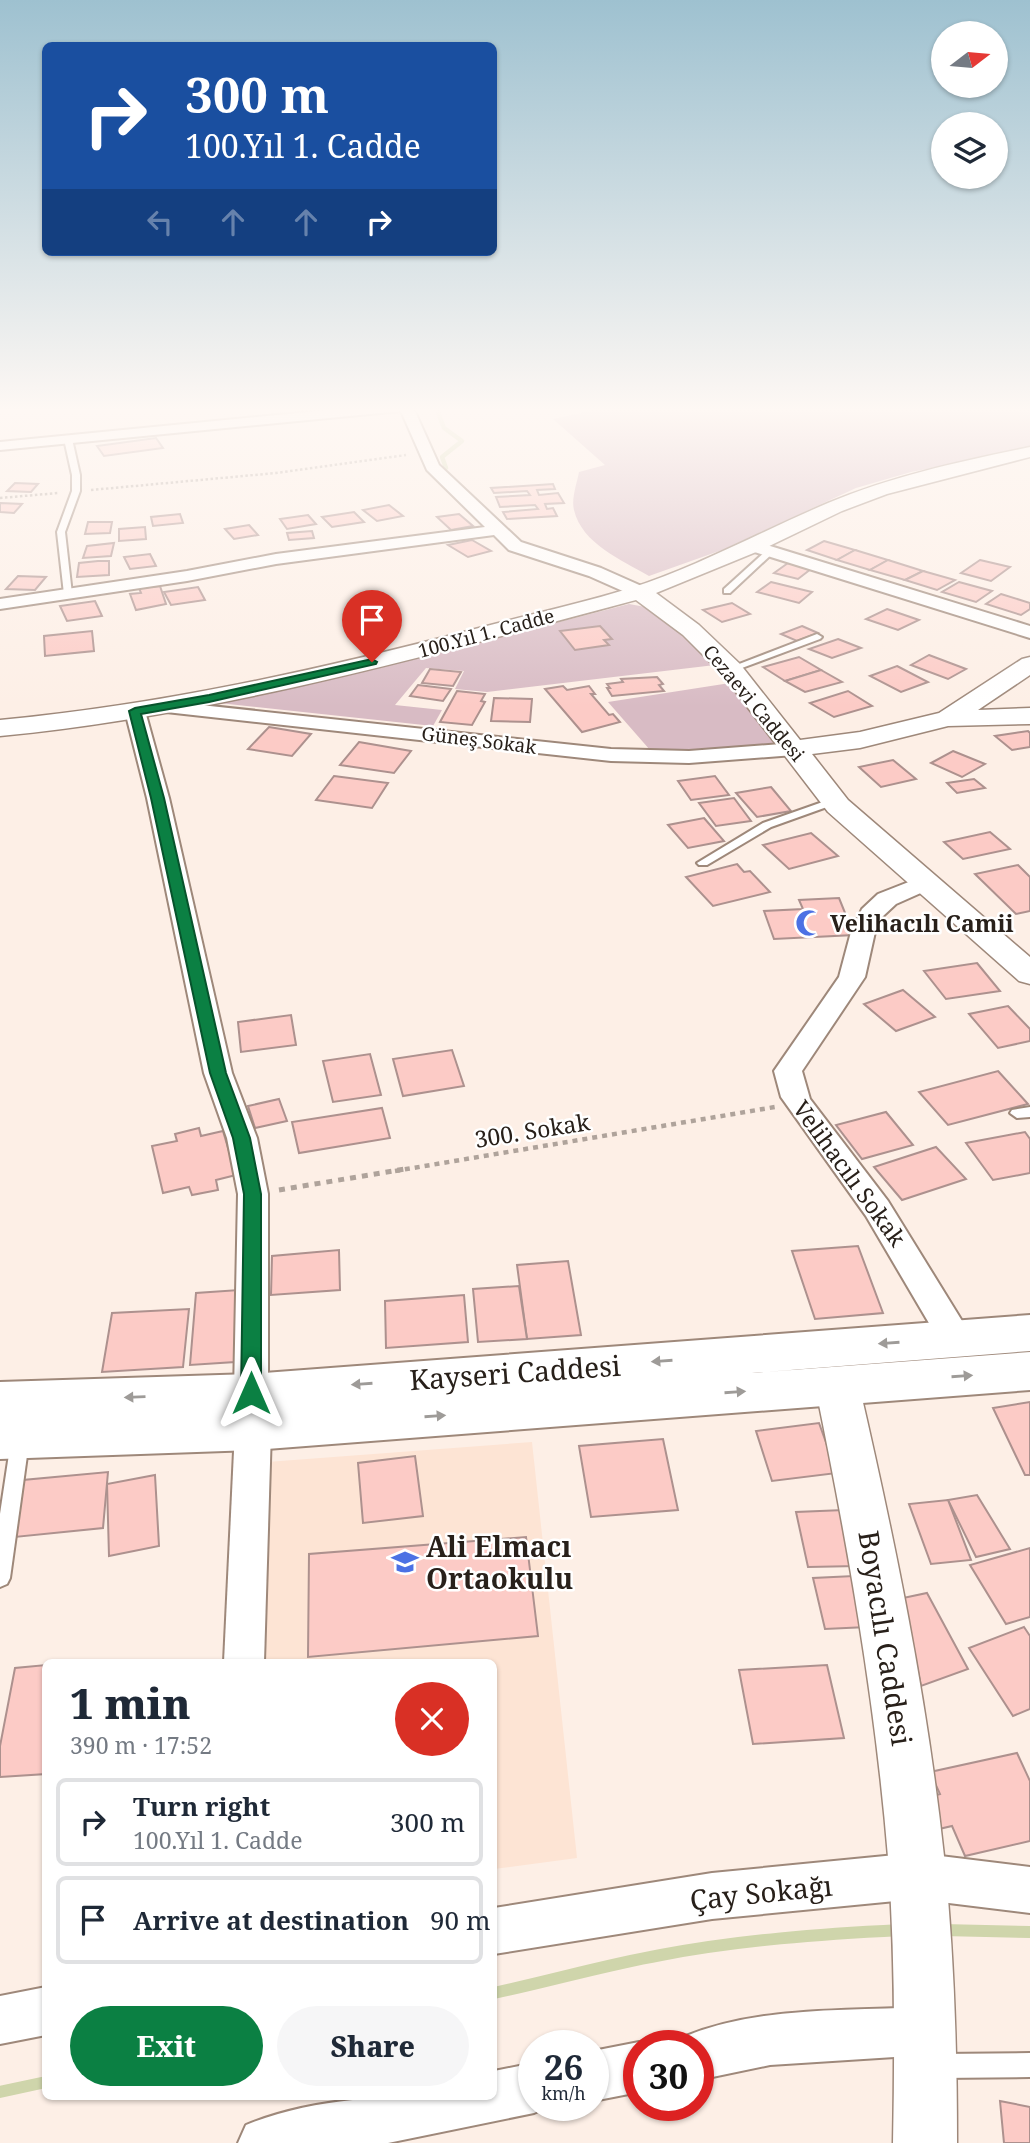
<!DOCTYPE html>
<html lang="en">
<head>
<meta charset="utf-8">
<style>
  :root { --surface:#fff; --page:#f6f6f7; --text:#1f2937; --muted:#747a83; --line:#e0e1e3; --accent:#0b8043 }
  body { margin:0; font-family:"Noto Serif",serif; background:var(--page); color:var(--text); height:100vh; display:flex; flex-direction:column; font-size:26px; white-space:nowrap }
  * { box-sizing:border-box; margin:0 }
  p { font-size:23px; color:var(--muted) }
  .icon { flex:none; width:38px; height:38px; fill:none; stroke:currentColor; stroke-width:2; stroke-linecap:round; stroke-linejoin:round }
  .map { position:relative; flex:1; overflow:hidden }
  .side { position:absolute; left:42px; top:1659px; width:455px; height:441px; display:flex; flex-direction:column; background:var(--surface); border-radius:10px; box-shadow:0 2px 5px #0004 }
  .side>* { flex:none }
  .top-card { position:absolute; left:42px; top:42px; width:455px; height:214px; border-radius:10px; box-shadow:0 2px 5px #0004; background:#1a4fa0; color:#fff; overflow:hidden }
  .needle { width:46px; rotate:74deg }
  .controls { position:absolute; left:931px; top:21px; display:grid; gap:14px }
  .controls a { display:grid; place-items:center; width:77px; height:77px; border-radius:50%; background:var(--surface); box-shadow:0 2px 5px #0004; font-size:35px }
  .speed { position:absolute; left:518px; top:2030px; display:flex; gap:14px; font-size:35px; font-weight:700; text-align:center }
  .speed>* { display:grid; place-content:center; width:91px; height:91px; border-radius:50%; background:var(--surface); box-shadow:0 2px 5px #0004; line-height:1 }
  .speed small { font-size:18px; font-weight:400 }
  .speed .limit { border:10px solid #d22; background:#fff; color:#111 }
  .pin { position:absolute; display:grid; place-items:center; width:60px; height:60px; color:#fff; margin:-72px -30px; border-radius:50% 50% 50% 0; rotate:-45deg; box-shadow:0 0 7px #0007 }
  .pin .icon { rotate:45deg }
  .me { position:absolute; width:77px; margin:-38px; rotate:0deg; stroke-linejoin:round; filter:drop-shadow(0 0 5px #0008) }
  .turn { display:flex; align-items:center; gap:24px; height:147px; padding:0 28px; font-size:32px }
  .turn .icon { width:91px; height:91px; stroke-width:2.5 }
  .turn b { display:block; font-size:49px; line-height:60px }
  .lanes { display:flex; align-items:center; height:66px; padding:0 28px; background:#0003; justify-content:center; gap:35px; direction:ltr }
  .lanes .off { opacity:.35 }
  .round { display:grid; place-items:center; flex:none; width:74px; height:74px; border-radius:37px; background:var(--page) }
  .headline { display:flex; align-items:center; justify-content:space-between; height:119px; padding:0 28px }
  h1 { font-size:42px; font-weight:800; line-height:52px }
  .cta { display:flex; gap:14px; margin-top:auto; padding:14px 28px }
  .cta a { flex:1; height:80px; border-radius:42px; background:var(--accent); color:#fff; font-size:28px; font-weight:800; line-height:80px; text-align:center }
  .cta a+a { background:var(--page); color:var(--text) }
  ul { padding:0; list-style:none }
  li { display:flex; align-items:center; gap:21px; height:88px; margin:0 14px 10px; padding:0 14px; border:4px solid var(--line); border-radius:10px }
  li div { flex:1 }
  li b { display:block; font-size:26px }
  li em { font-style:normal }
  .map>svg:first-child { display:block }
  .built { fill:#fde4d4 }
  .green { fill:#d8bbc4 }
  .lines { fill:none; stroke-linecap:round; stroke-linejoin:round }
  .stream-far1 { stroke:#cfd5ab; stroke-width:4.5 }
  .stream { stroke:#cfd5ab; stroke-width:12 }
  .building { fill:#fccbc6; stroke:#ad918e; stroke-width:2 }
  .service-casing { stroke:#9e887a; stroke-width:4 }
  .minor-casing { stroke:#9e887a; stroke-width:4 }
  .tertiary-casing { stroke:#9e887a; stroke-width:3 }
  .secondary-casing { stroke:#9e887a; stroke-width:4 }
  .path-far2 { stroke:#afa39b; stroke-width:2.5; stroke-dasharray:2.5 2.5; stroke-linecap:butt }
  .path-far1 { stroke:#afa39b; stroke-width:4.5; stroke-dasharray:5 5; stroke-linecap:butt }
  .path { stroke:#afa39b; stroke-width:5; stroke-dasharray:6 6; stroke-linecap:butt }
  .service { fill:#fff; fill-rule:evenodd }
  .minor { fill:#fff; fill-rule:evenodd }
  .tertiary { fill:#fff; fill-rule:evenodd }
  .secondary { fill:#fff; fill-rule:evenodd }
  .oneway { fill:#9e9b98 }
  .route { fill:#0b8043; stroke:#07532c; stroke-width:2 }
  .labels { text-anchor:middle; dominant-baseline:central; stroke-width:5; stroke-linejoin:round; paint-order:stroke }
  .far-street-label { font-size:19px; fill:#28201a; stroke:#fff }
  .poi-label { font-size:23px; font-weight:bold; fill:#28201a; stroke:#fff; text-anchor:start }
  .street-label { font-size:23px; fill:#28201a; stroke:#fff }
  .near-street-label { font-size:28px; fill:#28201a; stroke:#fff }
  .near-poi-label { font-size:28px; font-weight:bold; fill:#28201a; stroke:#fff; text-anchor:start }
</style>
</head>
<body>
<div class="map">
<svg width="1030" height="2143" viewBox="0 0 1030 2143">
  <rect width="100%" height="100%" fill="#fdefe6"/>
  <path class="built" d="M532 1442 577 1858 494 1869V1662H264L267 1462Z"/>
  <g class="green">
    <path d="M609 407H1030V449L911 472 856 488 722 550 649 576C622 560 582 544 574 510 571 499 577 483 579 472L605 465 553 419Z"/>
    <path d="M629 604 651 608 715 665 487 692 455 689 464 671 426 668 395 705 442 710 433 726 219 703 435 654Z"/>
    <path d="M730 683 774 744 723 749 650 750 608 702Z"/>
  </g>
  <g class="lines">
    <path class="stream-far1" d="M436 407 444 428 462 441 442 457 446 468"/>
    <g class="stream">
      <path d="M942 1930 1030 1932"/>
      <path d="M494 1993C550 1981 605 1965 661 1955 740 1940 821 1934 901 1930"/>
      <path d="M0 2092 46 2082"/>
    </g>
  </g>
  <g class="building">
    <path d="M156 438 163 448 104 456 97 446Z"/>
    <path d="M15 483 38 484 31 492 7 491Z"/>
    <path d="M553 484 555 489 537 490 539 495 558 493 564 503 545 504 547 509 553 508 557 516 507 519 503 512 538 509 535 505 500 507 496 497 530 495 527 491 494 493 491 488Z"/>
    <path d="M0 503 22 504 14 513 0 512Z"/>
    <path d="M389 505 403 516 377 521 363 510Z"/>
    <path d="M354 512 364 522 332 527 322 517Z"/>
    <path d="M180 514 183 523 153 526 151 517Z"/>
    <path d="M459 514 473 526 451 530 437 517Z"/>
    <path d="M308 515 316 524 287 529 280 519Z"/>
    <path d="M88 522H112L110 533 85 534Z"/>
    <path d="M249 525 258 535 234 539 225 529Z"/>
    <path d="M145 527 146 539 119 541V529Z"/>
    <path d="M312 531 314 538 289 540 287 533Z"/>
    <path d="M472 540 491 551 468 557 448 545Z"/>
    <path d="M824 541 855 550 837 560 807 550Z"/>
    <path d="M114 543 111 556 83 558 87 546Z"/>
    <path d="M855 550 888 560 870 570 837 560Z"/>
    <path d="M150 554 156 566 130 569 124 557Z"/>
    <path d="M888 560 923 571 905 580 870 570Z"/>
    <path d="M980 560 1010 567 991 581 961 573Z"/>
    <path d="M98 561H109V575L77 577 79 563Z"/>
    <path d="M788 563 811 569 798 579 774 573Z"/>
    <path d="M923 571 955 580 937 590 905 580Z"/>
    <path d="M18 576 46 577 35 590 6 589Z"/>
    <path d="M771 582 812 592 799 603 757 592Z"/>
    <path d="M959 582 992 591 976 602 942 592Z"/>
    <path d="M160 586 166 604 136 610 130 594 141 593 139 588Z"/>
    <path d="M198 587 205 600 171 605 164 592Z"/>
    <path d="M1001 594 1030 603V609L1021 615 986 604Z"/>
    <path d="M95 601 102 616 67 621 60 606Z"/>
    <path d="M732 603 750 614 722 622 703 610Z"/>
    <path d="M887 609 919 620 898 630 866 619Z"/>
    <path d="M600 626 612 639 604 640 609 645 575 650 560 631Z"/>
    <path d="M802 626 818 633 797 641 781 634Z"/>
    <path d="M92 631 94 651 45 656 44 636Z"/>
    <path d="M838 639 861 648 832 658 809 649Z"/>
    <path d="M929 655 966 669 948 679 911 665Z"/>
    <path d="M799 657 821 670 785 681 763 667Z"/>
    <path d="M897 666 928 682 901 692 870 676Z"/>
    <path d="M430 669 461 672 453 686 422 683Z"/>
    <path d="M821 670 842 682 805 692 785 681Z"/>
    <path d="M657 677 663 684 659 685 664 691 612 696 607 688H610L607 684 623 682 621 679Z"/>
    <path d="M418 685 451 689 443 701 410 696Z"/>
    <path d="M563 686 567 690 589 686 595 694H591L609 715 613 714 620 722 582 732 545 689Z"/>
    <path d="M457 691 485 694 481 701 485 702 472 725 440 722Z"/>
    <path d="M848 691 872 706 834 717 810 703Z"/>
    <path d="M494 698 532 699 530 722 491 721Z"/>
    <path d="M269 727 311 734 292 756 248 749Z"/>
    <path d="M1028 731 1030 733V747L1012 750 995 736Z"/>
    <path d="M359 742 411 751 394 773 340 765Z"/>
    <path d="M953 751 985 764 962 777 931 763Z"/>
    <path d="M893 760 916 779 881 787 859 767Z"/>
    <path d="M334 776 388 783 372 808 316 800Z"/>
    <path d="M715 776 729 795 691 800 678 781Z"/>
    <path d="M974 779 985 788 957 793 947 783Z"/>
    <path d="M771 787 791 811 757 817 736 793Z"/>
    <path d="M734 798 751 821 716 826 699 803Z"/>
    <path d="M704 818 724 841 688 848 668 825Z"/>
    <path d="M990 832 1010 849 963 859 944 842Z"/>
    <path d="M811 833 838 856 789 869 763 845Z"/>
    <path d="M737 864 744 872 750 871 770 892 713 906 686 877Z"/>
    <path d="M1018 865 1030 877V911L1016 914 975 874Z"/>
    <path d="M839 898 854 935 774 939 764 911 803 909 799 900Z"/>
    <path d="M977 963 1000 991 946 999 924 971Z"/>
    <path d="M903 990 935 1017 896 1031 864 1004Z"/>
    <path d="M1008 1006 1030 1029V1041L998 1048 969 1014Z"/>
    <path d="M291 1015 296 1045 241 1052 238 1022Z"/>
    <path d="M452 1050 464 1086 403 1096 393 1059Z"/>
    <path d="M370 1054 381 1095 333 1102 323 1061Z"/>
    <path d="M998 1071 1028 1104 948 1125 919 1092Z"/>
    <path d="M279 1099 287 1121 255 1128 248 1106Z"/>
    <path d="M382 1108 390 1138 299 1153 292 1122Z"/>
    <path d="M886 1112 913 1145 862 1159 836 1125Z"/>
    <path d="M199 1128 201 1136 223 1131 236 1175 216 1180 218 1190 192 1195 189 1187 163 1193 152 1146 177 1141 175 1134Z"/>
    <path d="M1025 1132 1030 1139V1173L993 1180 966 1143Z"/>
    <path d="M936 1147 966 1179 902 1200 874 1167Z"/>
    <path d="M858 1246 883 1313 815 1319 792 1251Z"/>
    <path d="M339 1250 340 1290 271 1295 272 1256Z"/>
    <path d="M568 1261 581 1335 527 1339 517 1265Z"/>
    <path d="M519 1286 527 1339 478 1342 473 1289Z"/>
    <path d="M239 1290 235 1362 190 1365 196 1293Z"/>
    <path d="M464 1295 468 1342 386 1348 385 1301Z"/>
    <path d="M189 1309 183 1367 102 1372 112 1313Z"/>
    <path d="M1030 1402V1475H1025L993 1408Z"/>
    <path d="M819 1423 837 1473 772 1481 756 1431Z"/>
    <path d="M663 1439 678 1510 591 1517 579 1446Z"/>
    <path d="M415 1456 423 1516 363 1523 358 1463Z"/>
    <path d="M108 1472 103 1528 15 1537 23 1480Z"/>
    <path d="M155 1475 159 1546 109 1556 107 1484Z"/>
    <path d="M977 1495 1010 1549 976 1557 948 1500Z"/>
    <path d="M948 1500 971 1560 931 1564 909 1504Z"/>
    <path d="M844 1510 857 1566 808 1567 796 1512Z"/>
    <path d="M526 1537 538 1636 308 1657 309 1554Z"/>
    <path d="M1030 1548V1617L1006 1624 970 1565Z"/>
    <path d="M854 1576 867 1627 825 1629 813 1578Z"/>
    <path d="M927 1593 968 1669 921 1686 903 1598Z"/>
    <path d="M1024 1627 1030 1636V1709L1013 1716 969 1648Z"/>
    <path d="M46 1665V1774L0 1777V1746L15 1668Z"/>
    <path d="M827 1665 844 1738 753 1744 739 1670Z"/>
    <path d="M1017 1753 1030 1781V1841L965 1856 952 1826 939 1829 925 1798 940 1794 930 1772Z"/>
    <path d="M1000 2101 1030 2107V2143H1004Z"/>
  </g>
  <g class="lines">
    <defs>
      <g id="service">
        <path d="M68 437 72 439 80 475V491L65 532 72 594 68 597 64 594 57 532 72 491V475L64 439Z"/>
        <path d="M767 550 774 552 730 593H724V589Z"/>
        <path d="M817 634 822 637 820 639 734 671 726 669Z"/>
        <path d="M834 798 838 799V803L771 827 707 865H699L697 863 763 823Z"/>
        <path d="M1030 1107V1117L1017 1118 1010 1113 1012 1110Z"/>
        <path d="M20 1434 26 1436 29 1441 10 1578 7 1584 0 1587V1514L11 1441 14 1436Z"/>
        <path d="M1030 2053V2077L939 2078 930 2075 927 2066 930 2057 939 2054Z"/>
      </g>
      <g id="minor">
        <path d="M360 407H413L439 465 521 542 601 568 646 588 649 592 646 596H634L589 576 509 550 494 535 276 564 187 581 0 609V599L187 571 276 554 485 527 427 470 401 411 0 450V442Z"/>
        <path d="M754 541 1030 626V638L748 550 746 546Z"/>
        <path d="M164 701 611 749 689 751 794 743 801 745 805 749 801 753 794 755 689 763 611 761 157 711 154 707 157 703Z"/>
        <path d="M135 705 142 707 145 711 169 798 232 1073 257 1138 268 1194V1393L263 1403 251 1407 239 1403 234 1393 238 1194 227 1138 204 1073 147 798 125 711 128 707Z"/>
        <path d="M924 876 932 878 936 883 932 888 896 904 882 917 875 932 865 977 802 1071 810 1099 888 1201 967 1329 972 1338 967 1347 955 1351 943 1347 866 1216 781 1097 774 1071 839 977 851 932 862 909 878 894Z"/>
        <path d="M253 1415 266 1420 271 1430 264 1662H224L235 1430 240 1420Z"/>
        <path d="M916 1853 1030 1867V1913L916 1899 712 1919 494 1954V1908L712 1873Z"/>
        <path d="M46 1987V2035L0 2044V1996Z"/>
        <path d="M926 2007 943 2014 950 2031 943 2048 926 2055 770 2065 698 2080V2046H677L681 2038C756 2006 846 2011 926 2007Z"/>
        <path d="M639 2042 648 2046H639V2092L593 2101V2051Z"/>
        <path d="M534 2063V2105H552L534 2113 388 2143H238L246 2125C324 2093 411 2096 494 2096V2071Z"/>
      </g>
      <g id="tertiary">
        <path d="M1030 447V457L887 494 842 511 761 550 656 593 699 625 740 664 800 740 860 732 939 713 1022 659 1030 657V675L978 710 1030 708V724L948 726 860 748 812 754 848 800 1030 957V984L1019 981 828 812 722 674 683 635 636 600C426 656 217 715 0 736V720C161 705 318 670 475 629 527 615 580 604 631 588 699 566 762 531 828 503 892 476 962 461 1030 447Z"/>
        <path d="M837 1368 852 1373 859 1385C895 1541 927 1697 944 1856 954 1952 957 2047 957 2143H893C895 2047 895 1952 888 1857 875 1698 847 1541 815 1385L822 1373Z"/>
      </g>
      <path id="secondary" d="M1030 1315V1351L752 1373 1030 1352V1390L253 1450 0 1459V1382L251 1374Z"/>
    </defs>
    <use href="#service" class="service-casing"/>
    <use href="#minor" class="minor-casing"/>
    <use href="#tertiary" class="tertiary-casing"/>
    <use href="#secondary" class="secondary-casing"/>
    <g class="path-far2">
      <path d="M91 490 276 473 406 455"/>
      <path d="M0 498 58 493"/>
    </g>
    <path class="path-far1" d="M395 1171 775 1107"/>
    <path class="path" d="M279 1190 405 1169"/>
    <use href="#service" class="service"/>
    <use href="#minor" class="minor"/>
    <use href="#tertiary" class="tertiary"/>
    <use href="#secondary" class="secondary"/>
  </g>
  <defs><path id="oneway-solid" d="M-6-.8H1V-3.2L6.5 0L1 3.2V.8H-6Z" transform="scale(1.75)"/></defs>
  <g class="oneway">
    <use href="#oneway-solid" transform="translate(889 1343) rotate(176)"/>
    <use href="#oneway-solid" transform="translate(662 1361) rotate(176)"/>
    <use href="#oneway-solid" transform="translate(962 1376) rotate(-4)"/>
    <use href="#oneway-solid" transform="translate(362 1384) rotate(176)"/>
    <use href="#oneway-solid" transform="translate(735 1392) rotate(-4)"/>
    <use href="#oneway-solid" transform="translate(135 1397) rotate(178)"/>
    <use href="#oneway-solid" transform="translate(435 1416) rotate(-4)"/>
  </g>
  <linearGradient id="sky" x2="0" y2="1"><stop stop-color="#9ec1d0"/><stop offset="0.58" stop-color="#fef8f4"/><stop offset="1" stop-color="#fef8f4" stop-opacity="0"/></linearGradient>
  <rect width="1030" height="707" fill="url(#sky)"/>
  <path class="route" d="M372 659 377 662 376 664 209 702 141 714 164 798 226 1073 250 1138 261 1194V1393L258 1398 251 1401 244 1398 241 1393 244 1194 233 1138 210 1073 151 798 129 711 135 708 209 695Z"/>
  <defs>
    <symbol id="mosque-bare" viewBox="-9 -9 18 18"><path d="M3.5-4.9A6 6 0 1 0 3.5 4.9A5 5 0 1 1 3.5-4.9Z" fill="#4c71e4" stroke="#fff" stroke-width="2.5" paint-order="stroke"/></symbol>
    <symbol id="school-bare" viewBox="-9 -9 18 18"><path d="M0-5L7-2L0 1L-7-2ZM-4 1L0 2.5L4 1V4Q0 6-4 4Z" fill="#4c71e4" stroke="#fff" stroke-width="2.5" paint-order="stroke"/></symbol>
  </defs>
  <g fill-rule="evenodd">
    <use href="#mosque-bare" x="790" y="904" width="38" height="38"/>
    <use href="#school-bare" x="386" y="1543" width="38" height="38"/>
  </g>
  <g class="labels">
    <g class="far-street-label">
      <text transform="translate(486 633) rotate(-15)">100.Yıl 1. Cadde</text>
      <text transform="translate(754 703) rotate(50)">Cezaevi Caddesi</text>
      <text transform="translate(479 740) rotate(7)">Güneş Sokak</text>
    </g>
    <g class="poi-label">
      <text x="830" y="923">Velihacılı Camii</text>
    </g>
    <g class="street-label">
      <text transform="translate(532 1130) rotate(-9)">300. Sokak</text>
      <text transform="translate(850 1173) rotate(54)">Velihacılı Sokak</text>
    </g>
    <g class="near-street-label">
      <text transform="translate(515 1372) rotate(-4)">Kayseri Caddesi</text>
      <text transform="translate(886 1638) rotate(81)">Boyacılı Caddesi</text>
      <text transform="translate(761 1892) rotate(-6)">Çay Sokağı</text>
    </g>
    <g class="near-poi-label">
      <text x="426" y="1546">Ali Elmacı<tspan x="426" dy="32">Ortaokulu</tspan></text>
    </g>
  </g>
</svg>
<div class="controls">
<a><svg class="needle" viewBox="-14 -14 28 28"><path d="M0-13l5 13h-10z" fill="#e53935"/><path d="M0 13l5-13h-10z" fill="#747a83"/></svg></a>
<a><svg class="icon" aria-label="layers" viewBox="0 0 24 24"><path d="M12 4l9 5-9 5-9-5zM3 14l9 5 9-5"/></svg></a>
</div>
<div class="speed"><div>26<small>km/h</small></div><div class="limit">30</div></div>
<div class="pin" style="left:372px;top:662px;background:#d93025"><svg class="icon" aria-label="arrive" viewBox="0 0 24 24"><path d="M6 21V4h12l-3 4 3 4H6"/></svg></div>
<svg class="me" style="left:251px;top:1393px" viewBox="-20 -20 40 40"><path d="M0-17L14 15 0 8-14 15z" fill="#0b8043" stroke="#fff" stroke-width="4"/></svg>
<div class="top-card">
<div class="turn"><svg class="icon" aria-label="right" viewBox="0 0 24 24"><path d="M7 20v-9h11M14 6l5 5-5 5"/></svg><div><b>300 m</b>100.Yıl 1. Cadde</div></div>
<div class="lanes"><svg class="icon off" aria-label="left" viewBox="0 0 24 24"><path d="M17 20v-9H6M10 6l-5 5 5 5"/></svg><svg class="icon off" aria-label="ahead" viewBox="0 0 24 24"><path d="M12 20V5M6 11l6-6 6 6"/></svg><svg class="icon off" aria-label="ahead" viewBox="0 0 24 24"><path d="M12 20V5M6 11l6-6 6 6"/></svg><svg class="icon" aria-label="right" viewBox="0 0 24 24"><path d="M7 20v-9h11M14 6l5 5-5 5"/></svg></div>
</div>
<section class="side">
<div class="headline"><div><h1>1 min</h1><p>390 m · 17:52</p></div><a class="round" style="background:#d93025;color:#fff"><svg class="icon" aria-label="close" viewBox="0 0 24 24"><path d="M6 6l12 12M18 6L6 18"/></svg></a></div>
<ul>
<li><svg class="icon" aria-label="right" viewBox="0 0 24 24"><path d="M7 20v-9h11M14 6l5 5-5 5"/></svg><div><b>Turn right</b><p>100.Yıl 1. Cadde</p></div><em>300 m</em></li>
<li><svg class="icon" aria-label="arrive" viewBox="0 0 24 24"><path d="M6 21V4h12l-3 4 3 4H6"/></svg><div><b>Arrive at destination</b></div><em>90 m</em></li>
</ul>
<div class="cta"><a>Exit</a><a>Share</a></div>
</section>
</div>
</body>
</html>
